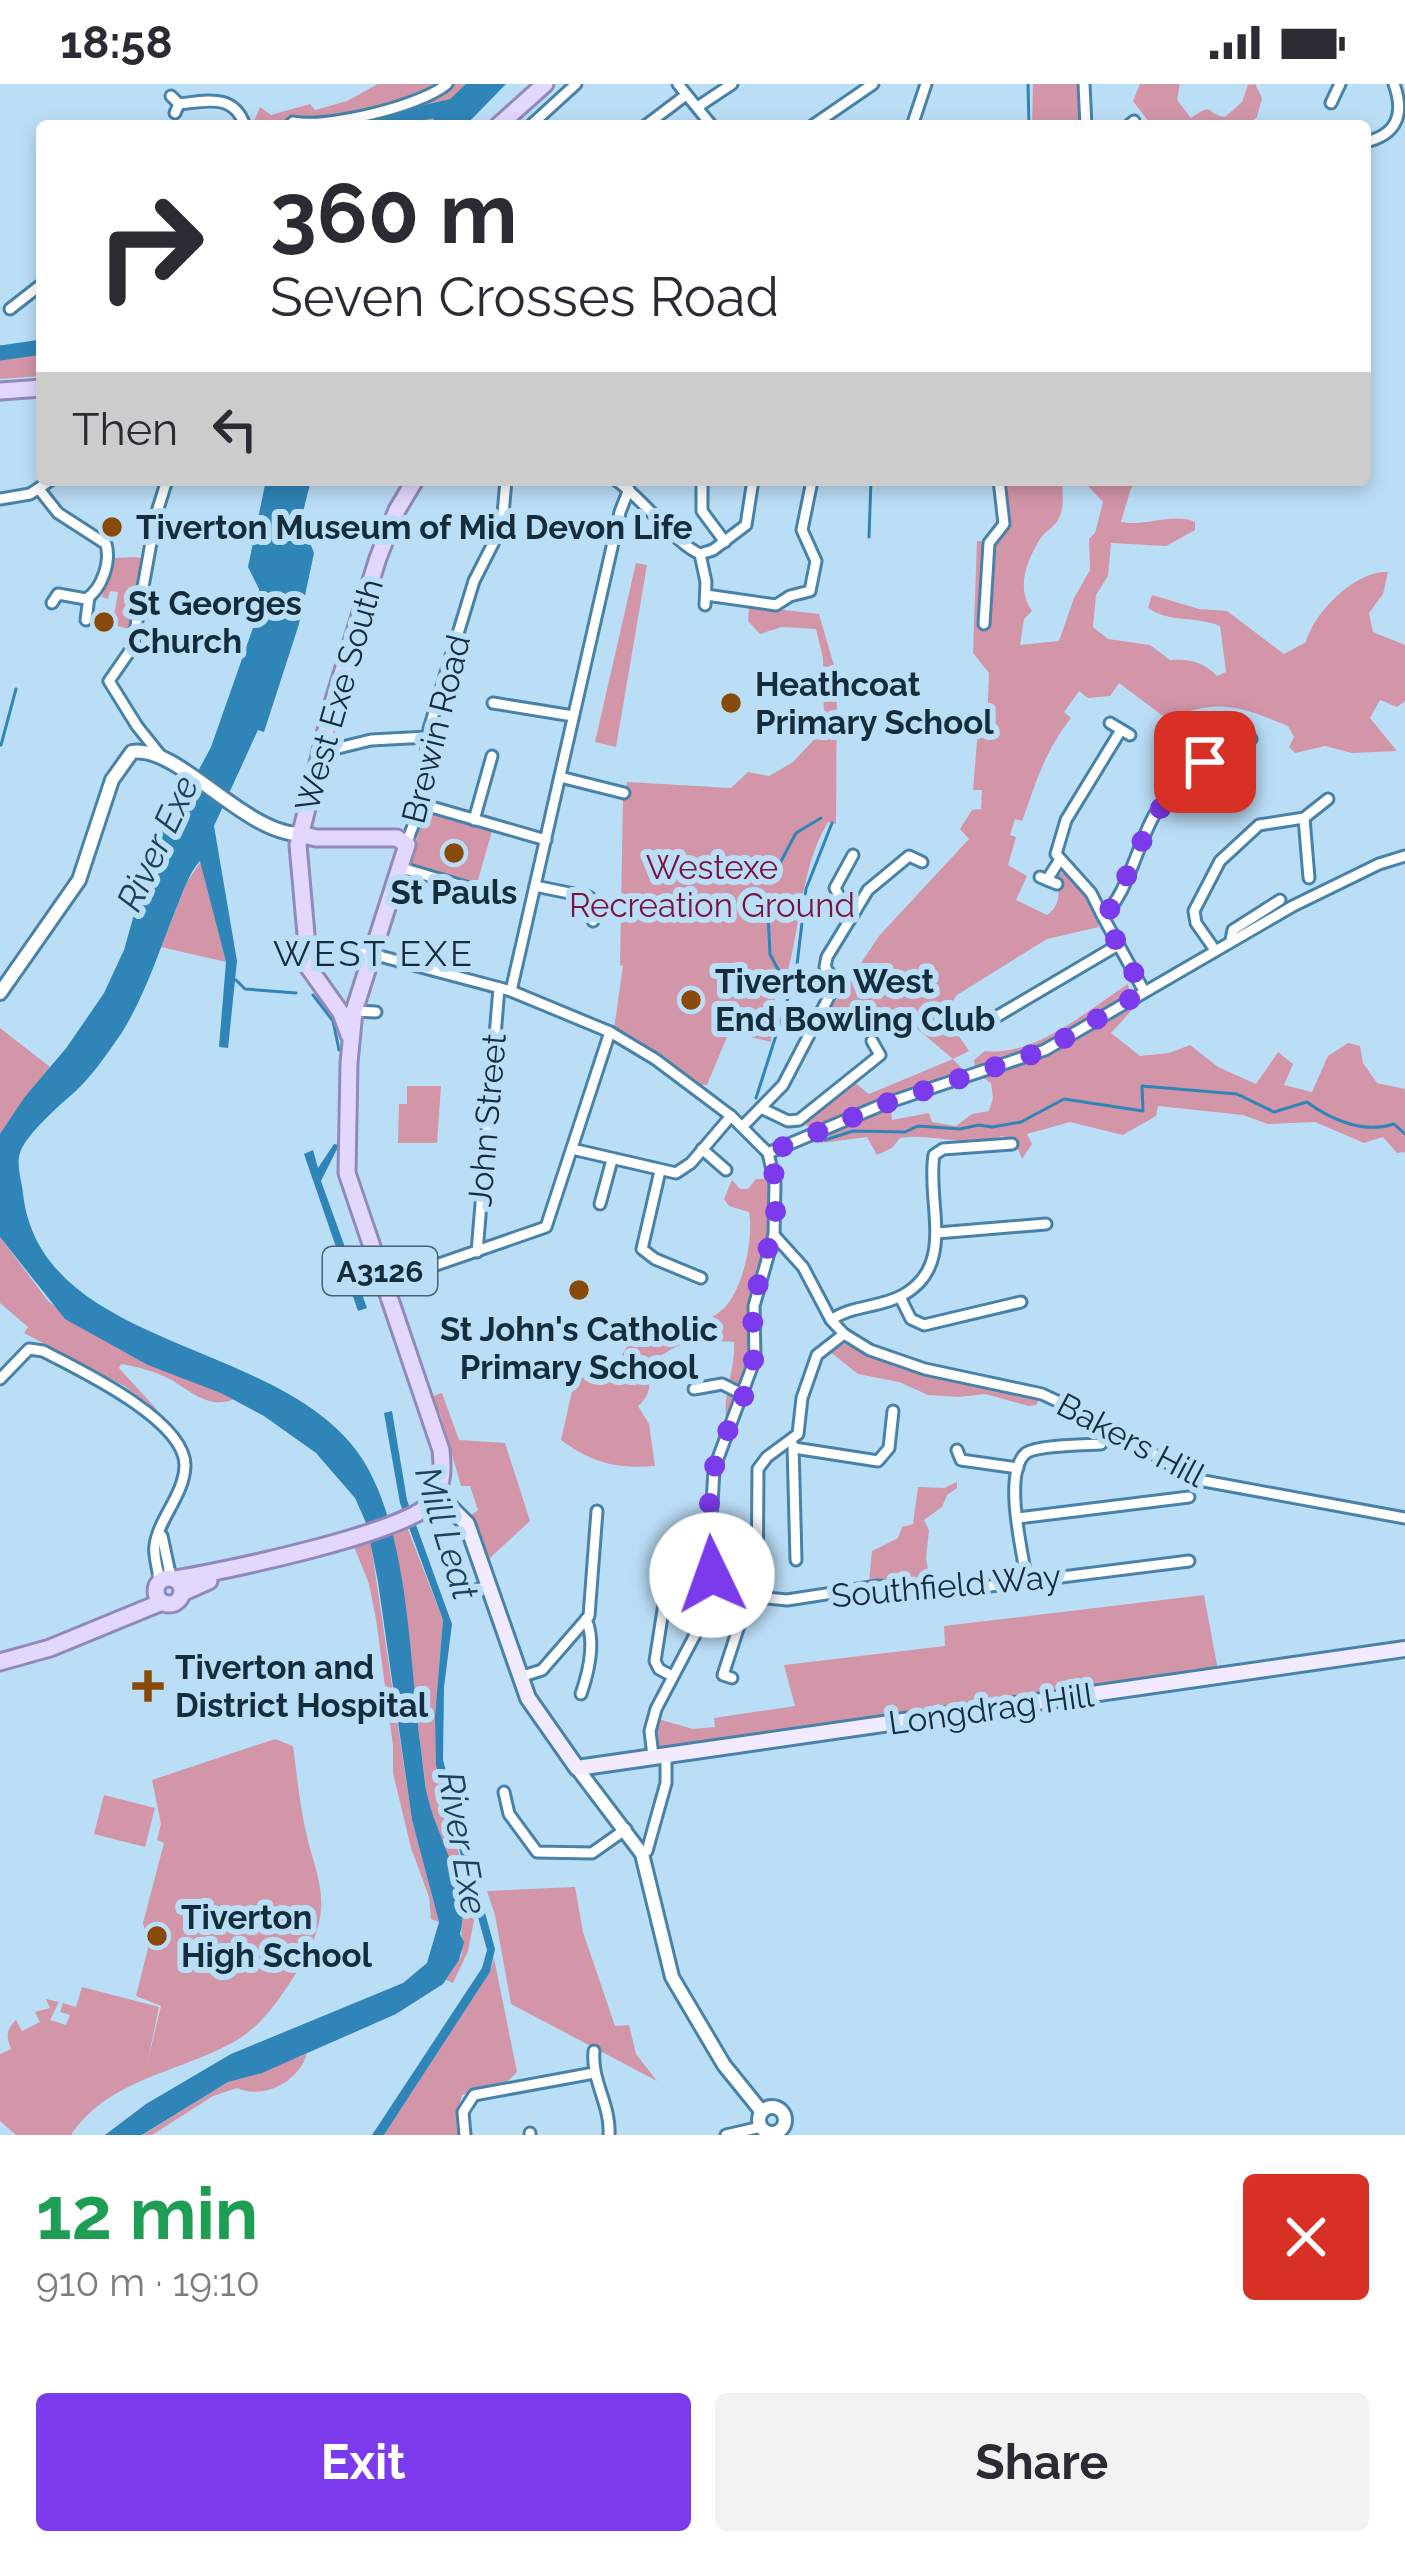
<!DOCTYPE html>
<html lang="en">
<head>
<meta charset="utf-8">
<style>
  :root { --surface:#fff; --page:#f2f2f3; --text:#2b2b33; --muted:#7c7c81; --accent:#7c3aed }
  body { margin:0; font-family:Raleway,sans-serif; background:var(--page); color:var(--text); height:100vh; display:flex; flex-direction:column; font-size:45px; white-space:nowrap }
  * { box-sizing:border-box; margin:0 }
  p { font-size:39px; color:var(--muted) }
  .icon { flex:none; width:66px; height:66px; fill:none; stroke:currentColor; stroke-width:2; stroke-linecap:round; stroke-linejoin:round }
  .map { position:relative; height:2051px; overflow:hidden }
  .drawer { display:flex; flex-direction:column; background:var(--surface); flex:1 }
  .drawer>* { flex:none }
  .top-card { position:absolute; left:36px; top:36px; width:1335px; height:366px; border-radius:12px; box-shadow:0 6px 18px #0003; background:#fff; color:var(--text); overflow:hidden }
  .pin { position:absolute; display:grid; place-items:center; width:102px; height:102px; color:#fff; margin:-51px; border-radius:24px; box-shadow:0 6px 18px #0006 }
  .me { position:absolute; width:132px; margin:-66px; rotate:357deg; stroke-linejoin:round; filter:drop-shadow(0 0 9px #0008) }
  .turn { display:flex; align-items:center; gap:42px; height:252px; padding:0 36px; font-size:54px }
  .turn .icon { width:156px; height:156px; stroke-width:2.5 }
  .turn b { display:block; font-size:84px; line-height:102px }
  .then { display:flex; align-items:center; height:114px; padding:0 36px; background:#0003; gap:24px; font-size:45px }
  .round { display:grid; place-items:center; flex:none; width:126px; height:126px; border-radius:12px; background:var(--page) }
  .headline { display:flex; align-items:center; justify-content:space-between; height:204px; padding:0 36px }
  h1 { font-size:72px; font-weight:700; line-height:90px; color:#1e9e55 }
  .cta { display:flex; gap:24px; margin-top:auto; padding:24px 36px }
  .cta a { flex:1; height:138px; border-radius:12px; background:var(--accent); color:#fff; font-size:48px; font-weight:700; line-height:138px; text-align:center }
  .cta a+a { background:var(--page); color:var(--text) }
  .status { display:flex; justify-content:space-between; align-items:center; height:84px; padding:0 60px; background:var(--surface); direction:ltr }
  .status svg { height:33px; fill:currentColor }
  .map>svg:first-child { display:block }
  .green { fill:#d296a8 }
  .water { fill:#2f85b8 }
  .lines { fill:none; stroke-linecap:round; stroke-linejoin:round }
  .stream { stroke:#2f85b8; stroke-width:3 }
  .river { stroke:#2f85b8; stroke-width:15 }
  .minor-casing { stroke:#4882a9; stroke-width:15 }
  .tertiary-casing { stroke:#4882a9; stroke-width:18 }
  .secondary-casing { stroke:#4882a9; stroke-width:20 }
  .primary-casing { stroke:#908aba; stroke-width:21 }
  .minor { stroke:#fff; stroke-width:9 }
  .tertiary { stroke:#fff; stroke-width:12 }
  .secondary { stroke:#f2ebff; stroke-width:14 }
  .primary { stroke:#e4d7fe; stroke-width:15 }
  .route { stroke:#7c3aed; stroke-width:21; stroke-dasharray:0 37.8 }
  .poi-dot { fill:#874a08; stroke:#bbdef7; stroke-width:4.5 }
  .labels { text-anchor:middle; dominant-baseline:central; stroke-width:12; stroke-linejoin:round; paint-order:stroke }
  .shield { fill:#bbdef7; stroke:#466275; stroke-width:3 }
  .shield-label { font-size:30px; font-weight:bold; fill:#142d3d }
  .poi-label { font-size:33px; font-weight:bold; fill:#142d3d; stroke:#bbdef7; text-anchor:start }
  .street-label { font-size:33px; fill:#142d3d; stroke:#bbdef7 }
  .park-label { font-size:33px; fill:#7a1242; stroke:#bbdef7 }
  .water-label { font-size:36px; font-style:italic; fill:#1e4258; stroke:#bbdef7 }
  .neighbourhood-label { font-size:36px; letter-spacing:3px; fill:#142d3d; stroke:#bbdef7 }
</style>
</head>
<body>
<div class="status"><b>18:58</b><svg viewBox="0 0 49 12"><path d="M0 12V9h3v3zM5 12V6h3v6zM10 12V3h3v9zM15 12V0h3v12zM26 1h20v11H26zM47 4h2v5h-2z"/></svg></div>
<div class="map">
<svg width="1405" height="2051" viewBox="0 0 1405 2051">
  <rect width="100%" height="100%" fill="#bbdef7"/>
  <g class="green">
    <path d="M378 0H466L427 42H252L260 23 271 31 310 20 315 26 347 17Z"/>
    <path d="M1033 0H1077L1080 42H1032Z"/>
    <path d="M1140 0H1180L1177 16 1191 34C1215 17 1205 30 1225 33L1242 18 1248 1 1255 0 1262 14 1257 33 1251 38 1257 42H1152L1133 17Z"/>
    <path d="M42 258V292L0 295V261L36 262Z"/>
    <path d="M1000 396H1062C1062 408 1065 423 1059 434 1055 443 1045 447 1040 455 1026 478 1016 504 1032 527L1024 535 1020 561 1059 557 1074 514 1090 486 1089 455 1095 449 1103 418 1088 402 1091 396H1139L1131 404 1121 438C1146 443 1172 428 1195 438V446L1166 462 1111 459 1108 492 1096 511 1093 543 1108 555 1150 561 1170 576C1190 575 1203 578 1217 592L1226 588 1220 542C1197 532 1169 539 1148 524L1152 511 1199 525 1227 527 1284 570 1306 558C1314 528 1356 486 1388 488L1383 510 1369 529 1373 548 1405 561V617L1397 623 1380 616 1370 634 1397 667 1352 669 1325 662 1295 669 1289 663 1294 653 1288 642C1239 622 1218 614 1167 635L1119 599 1110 612 1088 614 1079 607 1064 628 1071 634C1044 669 1037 696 1022 737L1015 735 1010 751 1016 753 1008 781 1027 792 1016 816 1047 831C1063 820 1056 808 1061 795L1055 792 1065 787 1091 818 1099 843 1047 855 957 911 944 930 969 967 953 975 966 989 891 1021 892 1036 929 1029 932 1038 956 1042 972 1030 989 1027 993 1014 991 999 976 989 974 976 985 967C1035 973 1088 926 1128 900L1133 925 1111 949 1140 972 1169 969 1190 961 1218 983 1256 1000 1278 968 1293 980 1284 1001 1312 1008 1328 972 1348 959 1360 962 1363 979 1377 999 1405 1005V1068L1397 1069 1383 1053 1364 1059 1315 1038 1268 1040 1243 1031 1158 1022 1156 1032 1123 1051 1070 1038 1027 1050 1032 1060 1022 1075 1015 1057 1002 1052C970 1066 933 1048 900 1054L892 1064 877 1071 867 1053 821 1059 805 1039 854 998 869 1010 953 975 908 937 889 928 879 936 866 916 835 953 821 939 879 852 969 755 960 745 972 726 981 725 982 706H973L978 646 987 637 989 589 973 569 977 457 989 458 1004 440Z"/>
    <path d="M135 473 146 475 134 546 130 548V545L109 540 113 538 118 508 110 507 108 515 102 513 113 474Z"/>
    <path d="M636 479 647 481 616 663 595 658Z"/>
    <path d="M749 522 819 530 837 592 836 740 828 738C799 787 802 843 785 896H777L771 958 729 948 707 1001H701L635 954 614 945 623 882 620 881 623 716 627 698 731 704 748 688 769 692 793 678 824 645 823 574 816 545 782 543 760 550 748 537Z"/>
    <path d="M425 728 492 747 476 803 408 782Z"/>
    <path d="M201 777 226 878 161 863 187 798Z"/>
    <path d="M0 944 50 983 0 1050Z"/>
    <path d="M407 1002H441L437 1059H398L399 1020H407Z"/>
    <path d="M756 1095H770L774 1110 771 1149 754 1208 752 1272 727 1338C721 1311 736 1287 734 1258 717 1257 700 1255 683 1260 670 1264 661 1274 647 1278 650 1296 653 1309 638 1322L649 1340 655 1382C617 1385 592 1379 561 1356L575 1294 610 1292 634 1250 654 1239 660 1248C681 1244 706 1240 722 1226 743 1208 754 1153 749 1128L729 1122 724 1115 732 1096 740 1105H748Z"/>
    <path d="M0 1153 48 1217 65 1230 234 1315C210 1326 190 1307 170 1295 156 1288 136 1282 121 1280L119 1284 160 1329 126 1303 24 1249 28 1243 0 1219Z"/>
    <path d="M845 1260 927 1291 1040 1314 1036 1321 1029 1322 985 1310 959 1313 928 1311 899 1298 858 1290 829 1267Z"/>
    <path d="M442 1309 459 1356 505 1359 530 1437 490 1474H486L471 1431 478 1426 470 1402H461L440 1329 432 1317 433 1312Z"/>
    <path d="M957 1398V1404L947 1411 942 1423 924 1436 929 1446 926 1474 931 1503 869 1498 872 1467 898 1454 902 1443 913 1440 918 1403 944 1404Z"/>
    <path d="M407 1443 443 1536 435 1632 450 1740 476 1826 468 1867 453 1899 446 1896 462 1871 461 1825 427 1712 399 1492 389 1447Z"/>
    <path d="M370 1454 412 1736 439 1838 431 1835 429 1813 411 1764 393 1689V1662L376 1535 369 1500 353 1460Z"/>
    <path d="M1204 1511 1218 1586 655 1666 652 1657 658 1635 693 1645 715 1643 714 1634 795 1622 784 1581 945 1562 944 1542Z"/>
    <path d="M275 1655 293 1662C297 1692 300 1723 307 1753 313 1777 323 1801 321 1826 319 1850 306 1875 293 1894 278 1917 262 1941 237 1956 181 1989 110 1993 71 2051H16L0 2037V1970L11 1965C6 1952 6 1946 16 1936L22 1947 40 1938 35 1928 50 1924 46 1915 59 1918 50 1936 66 1941 70 1931 60 1928 63 1919 76 1923 82 1903 159 1923 147 1980 161 1922 136 1912 149 1860 143 1839 164 1759 157 1756 161 1740 152 1696Z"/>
    <path d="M104 1711 155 1724 145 1763 94 1750Z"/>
    <path d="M575 1803 583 1848 615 1942 629 1941 636 1970 657 1997 511 1920 495 1831 487 1807Z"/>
    <path d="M494 1874 517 1988 508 1997 462 2011 456 2033 459 2051H384L490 1888Z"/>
    <path d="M307 1970C298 1998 264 2016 237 2004L213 2012 152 2051H143L228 1998Z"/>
  </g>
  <g class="water">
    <path d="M466 0H506L465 42H427L434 35 430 32 435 19 447 18Z"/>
    <path d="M266 396H311L301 436 314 469 299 540 264 648 258 646 214 742 237 877 228 964 219 963 226 878 200 777C188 790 183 809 176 825 159 867 145 912 121 950 106 971 89 997 69 1013 56 1024 28 1050 21 1066 15 1079 22 1097 23 1110 42 1271 292 1253 366 1381 410 1458 409 1578 421 1665 423 1680 424 1696 427 1710 436 1753 472 1806 460 1850L464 1858 459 1876 443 1900 396 1930 262 1989 228 1998 142 2051H105L146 2020 231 1970 403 1899 427 1879 439 1838 412 1736 378 1498 367 1441 355 1414 316 1369 264 1332 221 1309 148 1281 65 1235 0 1153V1050L24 1014 67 963 104 909 124 866 150 774 165 739 171 738 211 663 260 524 259 505 248 483Z"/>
    <path d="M334 1060 339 1061 321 1097 367 1224 358 1227 304 1070 313 1066 318 1084Z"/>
    <path d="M392 1327 407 1416 452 1540 444 1603 443 1676 495 1865 490 1888 384 2051H372L482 1884 487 1866 436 1681 435 1632 443 1536 400 1419 384 1329Z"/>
  </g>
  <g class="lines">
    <g class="stream">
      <path d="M1028 0 1029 42"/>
      <path d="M869 453 871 396"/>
      <path d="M1 661 16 605"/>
      <path d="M778 783 796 749 821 734"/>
      <path d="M767 811 770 870 781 891"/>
      <path d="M236 896 245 905 296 909"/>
      <path d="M313 911 333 937 339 966"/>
      <path d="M756 1014 796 889 806 805 832 739"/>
      <path d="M825 1056 853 1047 905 1048 918 1042 960 1045 979 1041 992 1043 1021 1038 1064 1015 1143 1027 1142 1002 1237 1010 1274 1028 1307 1018C1331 1036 1364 1050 1394 1040L1405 1050"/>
    </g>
    <g class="river">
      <path d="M364 42 449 23"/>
      <path d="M0 269 42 263"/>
    </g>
    <defs>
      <g id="minor">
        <path d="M678 0 712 42"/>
        <path d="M1084 0 1086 42"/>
        <path d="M171 12 179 20 175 29"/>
        <path d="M1331 19 1340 0"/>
        <path d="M179 20C207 17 234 9 245 42"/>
        <path d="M699 22 732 0"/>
        <path d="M289 42 293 38C326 45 421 22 447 0"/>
        <path d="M530 42 576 0"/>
        <path d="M645 42 686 11"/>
        <path d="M812 42 873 0"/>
        <path d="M912 42 926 0"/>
        <path d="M1128 42 1134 37"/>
        <path d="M1365 58C1397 51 1405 30 1394 0"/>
        <path d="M10 225 42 200"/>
        <path d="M616 396C643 415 675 459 700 470L706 498 705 521"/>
        <path d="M702 396V427L725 458"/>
        <path d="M39 405 58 429 106 460C111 478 102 505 86 515L58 510 52 519"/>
        <path d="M0 415 30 410 51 396"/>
        <path d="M700 470 713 466 746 441 753 396"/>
        <path d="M706 511 776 521 790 512 810 507 816 477 802 446 812 397"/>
        <path d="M86 536 89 513"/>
        <path d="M984 540 989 459 1004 440 999 396"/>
        <path d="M493 619 573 632"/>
        <path d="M1110 639 1130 651"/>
        <path d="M334 665 371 656 428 653"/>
        <path d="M161 672 137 642 109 597 132 564 156 431 167 396"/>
        <path d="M560 693 624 709"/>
        <path d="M421 720 546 756"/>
        <path d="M1304 734 1309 794"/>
        <path d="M474 736 492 672"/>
        <path d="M407 758 421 720 429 645 474 497 502 442 506 396"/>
        <path d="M853 771 835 804 841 816 856 826"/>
        <path d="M402 784 476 806"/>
        <path d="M1040 793 1057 800"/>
        <path d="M1047 796 1059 777"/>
        <path d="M535 802 589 813 597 822 593 837"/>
        <path d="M1102 831 1091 809 1056 770 1066 736 1121 646"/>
        <path d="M1231 856 1233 846 1280 816"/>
        <path d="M306 861 372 870 511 907 610 948 655 975 731 1032 768 1069 775 1099 774 1151 754 1222 755 1275 714 1385 707 1509 696 1549 656 1625 650 1647 653 1672"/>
        <path d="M1215 866 1196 839 1194 827 1220 777 1259 741 1304 734 1328 715"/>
        <path d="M511 907 620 428 629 405"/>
        <path d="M1144 907 1102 831C1125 819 1139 755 1155 730 1179 693 1211 673 1251 655"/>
        <path d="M354 927 376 928"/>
        <path d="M984 940 1118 861"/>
        <path d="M761 1024 788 1037 799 1036 880 971 872 957"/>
        <path d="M743 1042 783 1001 833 905V895L825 883 827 873 868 806 909 772 922 778"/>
        <path d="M572 1065 676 1089 691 1079 731 1032"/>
        <path d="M702 1065 726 1086"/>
        <path d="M768 1069 884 1020 1045 966 1293 822 1379 780 1405 772"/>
        <path d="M660 1087 642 1165 655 1175 701 1194"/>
        <path d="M600 1120 612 1076"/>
        <path d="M937 1149 1046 1140"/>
        <path d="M774 1151 803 1183 831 1236 844 1250 870 1266 925 1285 1042 1310 1104 1339 1193 1395 1405 1434"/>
        <path d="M477 1168 499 904"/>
        <path d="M384 1199 546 1143 610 948"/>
        <path d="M900 1213 911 1235 924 1241 1021 1218"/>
        <path d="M831 1236C852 1221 880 1224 903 1211 957 1181 926 1118 934 1071L943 1065 1012 1060"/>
        <path d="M0 1295 29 1265 43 1267C78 1285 186 1336 185 1382 184 1411 159 1434 155 1461 153 1472 159 1486 159 1498"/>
        <path d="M694 1305 722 1300 744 1311"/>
        <path d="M793 1361 796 1476"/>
        <path d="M794 1364 878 1377 889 1364 893 1327"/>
        <path d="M957 1366 961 1376 1018 1384"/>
        <path d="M1018 1434 1189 1413"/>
        <path d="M162 1452 171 1494"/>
        <path d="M672 1469 655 1577 659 1585 672 1592"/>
        <path d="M447 1480 462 1504 473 1507 489 1501"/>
        <path d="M708 1491 756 1513 787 1516 878 1502 943 1508 1189 1477"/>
        <path d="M1027 1498C1023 1470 1002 1389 1026 1369 1037 1361 1085 1361 1101 1360"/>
        <path d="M757 1514 758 1385 767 1373 798 1350 802 1314 817 1271 844 1250"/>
        <path d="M520 1593 542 1586 589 1532 597 1427"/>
        <path d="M732 1594 723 1591 749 1511"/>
        <path d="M581 1610C589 1587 596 1558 586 1535"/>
        <path d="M504 1708 509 1730 537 1768 592 1769 626 1745"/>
        <path d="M642 1770 647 1767 666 1699V1670"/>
        <path d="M594 1967C591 1997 611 2021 609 2051"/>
        <path d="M530 2049V2051"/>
        <path d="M465 2051 463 2028 474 2011 594 1989"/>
        <path d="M726 2051 761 2043"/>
      </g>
      <g id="tertiary">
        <path d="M0 909 79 796 112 696 132 668C177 660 245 750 300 750"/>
        <path d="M577 1684 642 1770 672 1893 724 1981 762 2028"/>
        <circle cx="772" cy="2036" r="13"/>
      </g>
      <path id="secondary" d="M434 1415 446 1419 467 1440 528 1614 577 1684 1405 1565"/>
      <g id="primary">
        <path d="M498 42 545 0"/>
        <path d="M0 307 42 304"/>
        <path d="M349 951 341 929 309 884 298 761 332 622 378 474 397 426 415 396"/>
        <circle cx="169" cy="1507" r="13"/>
        <path d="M175 1495C221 1488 405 1449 431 1419 443 1404 443 1384 441 1366L347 1089 349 979 354 927 407 761 397 754H316L300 750"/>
        <path d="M182 1509 209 1497"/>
        <path d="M0 1578 50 1564 162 1518"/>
      </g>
    </defs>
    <use href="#minor" class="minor-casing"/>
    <use href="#tertiary" class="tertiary-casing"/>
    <use href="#secondary" class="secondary-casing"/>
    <use href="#primary" class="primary-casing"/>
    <use href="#minor" class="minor"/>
    <use href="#tertiary" class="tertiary"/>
    <use href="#secondary" class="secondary"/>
    <use href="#primary" class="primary"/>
  </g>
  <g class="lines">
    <path class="route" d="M712 1491H708C709 1457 707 1423 713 1390 719 1356 740 1328 750 1295 758 1271 750 1247 754 1222 762 1168 790 1128 768 1069L884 1020 1045 966 1144 907 1102 831 1114 822C1138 767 1154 714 1205 678"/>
  </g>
  <g class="poi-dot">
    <circle cx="112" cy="443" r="12"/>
    <circle cx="104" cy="538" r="12"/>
    <circle cx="731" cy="619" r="12"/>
    <circle cx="454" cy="769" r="12"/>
    <circle cx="691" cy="916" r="12"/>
    <circle cx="579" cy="1206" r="12"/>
    <path d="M142 1584h12v12h12v12h-12v12h-12v-12h-12v-12h12z"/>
    <circle cx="157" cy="1852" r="12"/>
  </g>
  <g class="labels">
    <rect class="shield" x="323" y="1163" width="114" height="48" rx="9"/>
    <g class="shield-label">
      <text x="380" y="1187">A3126</text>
    </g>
    <g class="poi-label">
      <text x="136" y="443">Tiverton Museum of Mid Devon Life</text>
      <text x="128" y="519">St Georges<tspan x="128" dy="38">Church</tspan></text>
      <text x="755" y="600">Heathcoat<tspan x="755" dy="38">Primary School</tspan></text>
      <text x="454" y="808" text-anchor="middle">St Pauls</text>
      <text x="715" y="897">Tiverton West<tspan x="715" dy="38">End Bowling Club</tspan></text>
      <text x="579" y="1245" text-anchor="middle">St John's Catholic<tspan x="579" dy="38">Primary School</tspan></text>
      <text x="175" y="1583">Tiverton and<tspan x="175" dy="38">District Hospital</tspan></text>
      <text x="181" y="1833">Tiverton<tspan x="181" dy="38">High School</tspan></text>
    </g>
    <g class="street-label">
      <text transform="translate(339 611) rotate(-74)">West Exe South</text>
      <text transform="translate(436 645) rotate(-76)">Brewin Road</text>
      <text transform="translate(487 1036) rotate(-85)">John Street</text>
      <text transform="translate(1131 1356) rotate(28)">Bakers Hill</text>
      <text transform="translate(946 1502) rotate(-5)">Southfield Way</text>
      <text transform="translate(991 1625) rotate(-8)">Longdrag Hill</text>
    </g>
    <g class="park-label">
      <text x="712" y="783">Westexe<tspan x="712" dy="38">Recreation Ground</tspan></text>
    </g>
    <g class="water-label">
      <text transform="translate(157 759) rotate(-65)">River Exe</text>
      <text transform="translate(447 1449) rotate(73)">Mill Leat</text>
      <text transform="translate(463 1759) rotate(80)">River Exe</text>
    </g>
    <g class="neighbourhood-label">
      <text x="374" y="869">WEST EXE</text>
    </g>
  </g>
</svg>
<div class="pin" style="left:1205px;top:678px;background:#d93025"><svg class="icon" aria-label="arrive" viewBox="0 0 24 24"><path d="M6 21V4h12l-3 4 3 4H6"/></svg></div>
<svg class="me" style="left:712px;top:1491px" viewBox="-20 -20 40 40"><circle r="19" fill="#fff"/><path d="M0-13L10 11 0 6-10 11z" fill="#7c3aed"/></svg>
<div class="top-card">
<div class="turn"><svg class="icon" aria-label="right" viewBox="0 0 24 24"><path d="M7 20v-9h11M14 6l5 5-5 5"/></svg><div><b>360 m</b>Seven Crosses Road</div></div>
<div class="then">Then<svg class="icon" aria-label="left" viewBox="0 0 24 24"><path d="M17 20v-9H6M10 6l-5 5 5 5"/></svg></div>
</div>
</div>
<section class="drawer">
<div class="headline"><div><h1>12 min</h1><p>910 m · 19:10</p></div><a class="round" style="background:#d93025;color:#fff"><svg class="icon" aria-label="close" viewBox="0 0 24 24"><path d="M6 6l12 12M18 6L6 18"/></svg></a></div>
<div class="cta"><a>Exit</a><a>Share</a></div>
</section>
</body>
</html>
